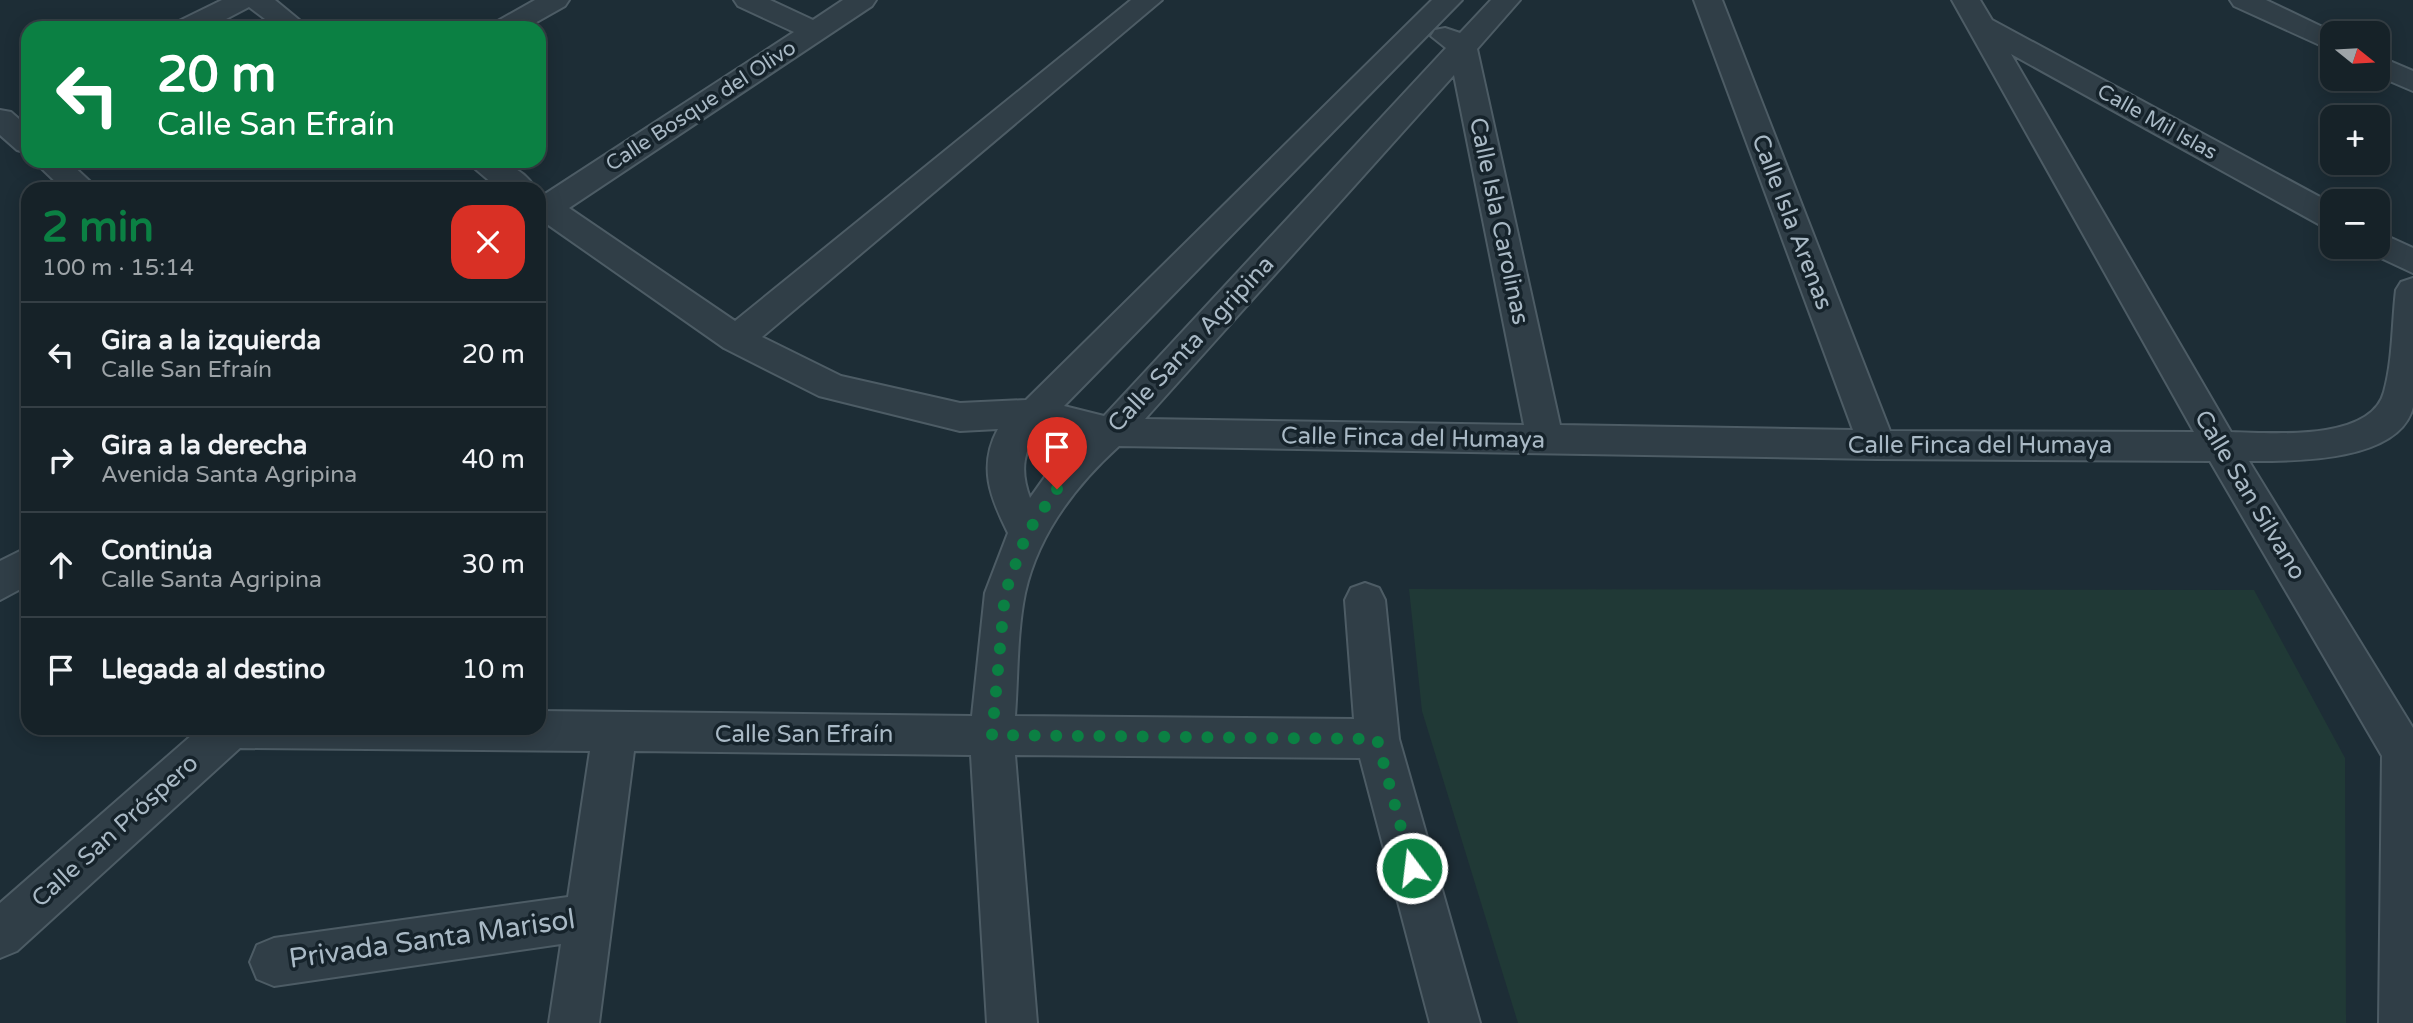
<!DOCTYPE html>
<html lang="es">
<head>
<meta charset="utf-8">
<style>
  :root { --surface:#162228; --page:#1f2a30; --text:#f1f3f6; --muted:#9ea4a8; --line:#353f45; --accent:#0b8043 }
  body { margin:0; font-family:"Varela Round",sans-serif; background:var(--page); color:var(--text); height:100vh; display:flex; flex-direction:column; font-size:26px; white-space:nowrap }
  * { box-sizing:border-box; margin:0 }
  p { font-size:23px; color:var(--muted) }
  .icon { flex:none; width:38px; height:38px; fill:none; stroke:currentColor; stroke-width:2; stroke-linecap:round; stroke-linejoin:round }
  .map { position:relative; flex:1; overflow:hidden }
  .side { position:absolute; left:21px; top:182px; width:525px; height:553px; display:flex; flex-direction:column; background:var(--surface); border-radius:21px; box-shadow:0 4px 18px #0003,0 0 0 2px var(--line) }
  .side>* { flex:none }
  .hud { position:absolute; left:21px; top:21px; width:525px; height:147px; border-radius:21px; box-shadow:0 4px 18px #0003,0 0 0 2px var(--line); background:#0b8043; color:#fff; overflow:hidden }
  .needle { width:46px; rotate:108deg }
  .tools { position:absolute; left:2320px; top:21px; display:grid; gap:14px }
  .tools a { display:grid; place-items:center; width:70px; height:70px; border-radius:14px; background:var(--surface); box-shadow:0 4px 18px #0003,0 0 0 2px var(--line); font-size:35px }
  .pin { position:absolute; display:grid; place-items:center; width:60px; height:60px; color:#fff; margin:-72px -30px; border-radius:50% 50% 50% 0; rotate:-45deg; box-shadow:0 0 7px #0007 }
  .pin .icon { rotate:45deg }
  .me { position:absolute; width:77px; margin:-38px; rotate:345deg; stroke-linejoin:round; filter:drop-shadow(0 0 5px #0008) }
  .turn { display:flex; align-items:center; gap:24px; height:147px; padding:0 21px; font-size:32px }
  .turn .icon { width:91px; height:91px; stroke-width:2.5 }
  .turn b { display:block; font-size:49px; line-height:60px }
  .round { display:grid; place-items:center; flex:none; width:74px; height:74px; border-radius:21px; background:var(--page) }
  .head { display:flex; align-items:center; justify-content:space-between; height:119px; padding:0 21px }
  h1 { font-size:42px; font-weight:700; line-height:52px; color:var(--accent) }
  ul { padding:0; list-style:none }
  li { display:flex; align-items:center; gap:21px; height:105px; padding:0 21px; border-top:2px solid var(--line) }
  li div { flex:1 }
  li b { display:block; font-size:26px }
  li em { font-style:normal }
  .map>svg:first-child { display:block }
  .green { fill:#203936 }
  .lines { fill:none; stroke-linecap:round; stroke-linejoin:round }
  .street-casing { stroke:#4d5c65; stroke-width:4 }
  .street { fill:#303e47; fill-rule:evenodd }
  .route { stroke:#0b8043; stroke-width:12; stroke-dasharray:0 21.6 }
  .labels { text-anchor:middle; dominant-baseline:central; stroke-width:7; stroke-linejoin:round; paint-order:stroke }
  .far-street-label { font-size:21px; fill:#a9b9c5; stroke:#16232b }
  .street-label { font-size:24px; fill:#a9b9c5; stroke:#16232b }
  .near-street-label { font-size:28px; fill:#a9b9c5; stroke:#16232b }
</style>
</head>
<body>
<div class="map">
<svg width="2413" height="1023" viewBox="0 0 2413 1023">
  <rect width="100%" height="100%" fill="#1d2d36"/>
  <path class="green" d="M1409 589 2254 590 2345 758 2346 1023H1518L1422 711Z"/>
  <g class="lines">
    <defs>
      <g id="street">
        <path d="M222 0H275L309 28H277L249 7 209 28H173L177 22Z"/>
        <path d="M535 0H569L565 6 526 28H492L496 22Z"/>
        <path d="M734 0H770L813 20 843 0H876L872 6 569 208 735 321 1131 0H1162L762 337 841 376 960 403 1026 400 1432 0H1462L1064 406 1104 416 1446 48 1431 36 1435 30 1445 28 1460 33 1491 0H1520L1477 49 1560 425 1853 430 1694 0H1722L1890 431 2194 432 1952 0H1980L1992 20 2333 204V229L2322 226 2011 54 2231 432C2270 433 2371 442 2384 392 2393 360 2392 323 2396 290L2401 282 2413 278C2413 309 2413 339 2413 370 2413 381 2413 396 2413 407 2399 463 2292 461 2249 461L2413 728V1023H2379L2382 756 2210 461 1877 459 1119 446C1076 485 1038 534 1025 593 1017 632 1018 676 1015 716L1354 719 1345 600 1351 588 1365 583 1379 588 1385 600 1399 739 1480 1023H1430L1360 758 1015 755 1037 1023H987L971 755 634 751 599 1023H549L561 944 274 986 257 979 250 962 257 945 274 938 568 897 590 751 240 748 17 951 0 958V903L200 728H539V711L972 716 985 593 1008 533C990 497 978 466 998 429L960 431 819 396 724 348 544 222 539 224V193L545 194 794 32 738 6ZM1454 75 1524 425 1145 419ZM1042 428 1080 438 1059 457 1030 498C1020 471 1022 449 1042 428Z"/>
        <path d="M2230 0H2266L2335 33 2333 51 2234 6Z"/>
        <path d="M2378 56 2413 71V91L2378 76Z"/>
        <path d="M0 110 11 112 28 127V153L17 150 0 135Z"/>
        <path d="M34 161H68L98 189H63Z"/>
        <path d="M466 161C495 161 518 161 536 189H499Z"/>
        <path d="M2378 232 2413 248V273L2366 251 2364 247H2378Z"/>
        <path d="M28 547V585L0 600V561Z"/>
      </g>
    </defs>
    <use href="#street" class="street-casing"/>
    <use href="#street" class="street"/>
  </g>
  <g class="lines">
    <path class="route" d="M1057 489 1027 533 1005 593 992 735 1377 739 1412 868"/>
  </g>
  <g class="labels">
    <g class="far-street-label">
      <text transform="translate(701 106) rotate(-33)">Calle Bosque del Olivo</text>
      <text transform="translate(2157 122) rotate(29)">Calle Mil Islas</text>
    </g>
    <g class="street-label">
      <text transform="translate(1499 221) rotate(78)">Calle Isla Carolinas</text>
      <text transform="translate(1792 222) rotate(69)">Calle Isla Arenas</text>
      <text transform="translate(1191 344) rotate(-47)">Calle Santa Agripina</text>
      <text transform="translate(1413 438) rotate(1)">Calle Finca del Humaya</text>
      <text x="1980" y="445">Calle Finca del Humaya</text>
      <text transform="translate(2250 495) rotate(59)">Calle San Silvano</text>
      <text x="804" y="734">Calle San Efraín</text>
      <text transform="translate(115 831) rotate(-42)">Calle San Próspero</text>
    </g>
    <g class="near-street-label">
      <text transform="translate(432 939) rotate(-8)">Privada Santa Marisol</text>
    </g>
  </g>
</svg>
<div class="tools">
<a><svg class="needle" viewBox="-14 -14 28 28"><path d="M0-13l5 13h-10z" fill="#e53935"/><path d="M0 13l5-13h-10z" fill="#9ea4a8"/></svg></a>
<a>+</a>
<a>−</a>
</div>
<div class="pin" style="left:1057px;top:489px;background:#d93025"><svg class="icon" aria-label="arrive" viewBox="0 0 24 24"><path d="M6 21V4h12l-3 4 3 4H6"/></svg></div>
<svg class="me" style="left:1412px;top:868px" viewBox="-20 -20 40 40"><circle r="17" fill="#0b8043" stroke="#fff" stroke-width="3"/><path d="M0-11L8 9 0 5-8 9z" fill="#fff"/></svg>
<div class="hud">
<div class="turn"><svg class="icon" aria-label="left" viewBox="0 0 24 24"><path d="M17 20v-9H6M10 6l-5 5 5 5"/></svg><div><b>20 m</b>Calle San Efraín</div></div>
</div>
<section class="side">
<div class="head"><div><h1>2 min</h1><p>100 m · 15:14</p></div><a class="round" style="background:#d93025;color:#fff"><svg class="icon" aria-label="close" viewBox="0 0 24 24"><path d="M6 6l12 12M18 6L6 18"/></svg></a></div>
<ul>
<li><svg class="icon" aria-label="left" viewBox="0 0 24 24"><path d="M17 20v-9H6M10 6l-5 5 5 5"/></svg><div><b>Gira a la izquierda</b><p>Calle San Efraín</p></div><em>20 m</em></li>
<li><svg class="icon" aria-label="right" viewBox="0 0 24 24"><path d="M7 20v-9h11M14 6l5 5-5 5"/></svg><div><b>Gira a la derecha</b><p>Avenida Santa Agripina</p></div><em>40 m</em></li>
<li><svg class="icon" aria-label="ahead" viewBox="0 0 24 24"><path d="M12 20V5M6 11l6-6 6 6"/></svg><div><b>Continúa</b><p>Calle Santa Agripina</p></div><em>30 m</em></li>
<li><svg class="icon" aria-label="arrive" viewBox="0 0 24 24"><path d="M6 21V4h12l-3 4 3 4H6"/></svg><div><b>Llegada al destino</b></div><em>10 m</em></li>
</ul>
</section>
</div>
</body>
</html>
